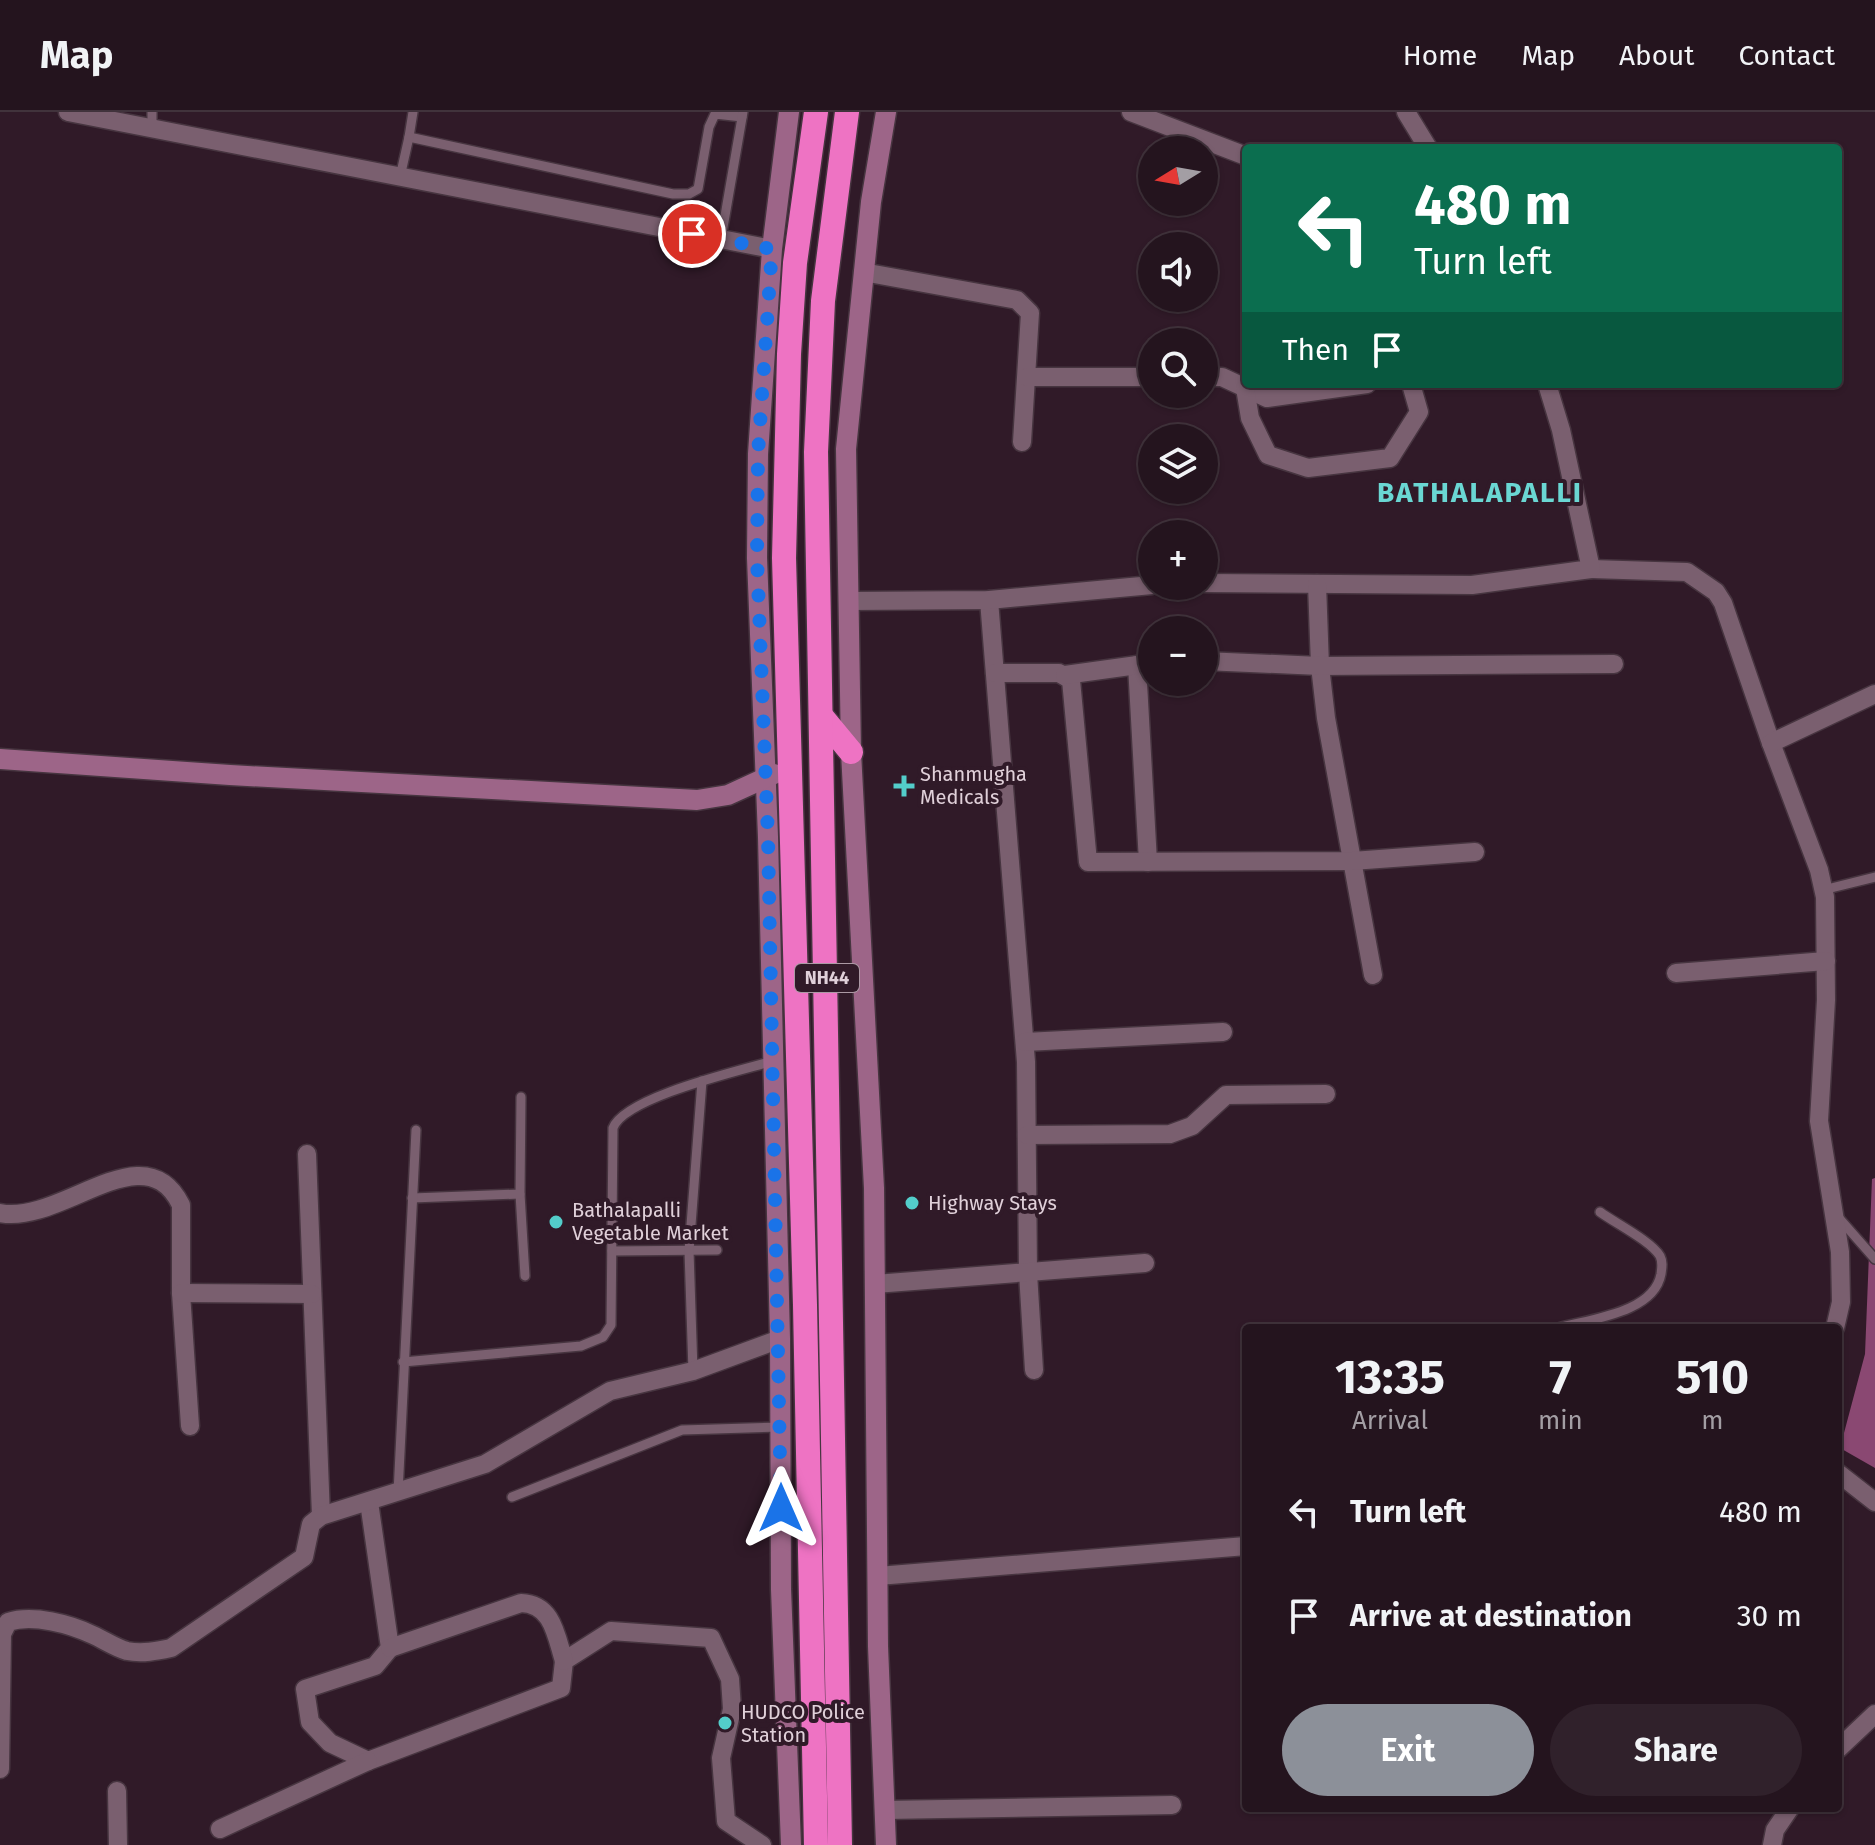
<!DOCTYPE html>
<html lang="en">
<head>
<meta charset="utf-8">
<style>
  :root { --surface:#24141e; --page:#30212b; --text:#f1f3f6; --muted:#a39ea4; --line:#41333c; --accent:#8c9099 }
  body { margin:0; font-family:"Fira Sans",sans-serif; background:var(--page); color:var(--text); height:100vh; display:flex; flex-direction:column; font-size:30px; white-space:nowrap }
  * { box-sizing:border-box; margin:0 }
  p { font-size:26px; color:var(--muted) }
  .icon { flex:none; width:44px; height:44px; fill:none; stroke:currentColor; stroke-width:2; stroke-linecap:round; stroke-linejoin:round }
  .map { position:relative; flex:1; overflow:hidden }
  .side { position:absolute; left:1242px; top:1212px; width:600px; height:488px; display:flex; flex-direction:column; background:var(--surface); border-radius:8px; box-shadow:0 2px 6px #0004,0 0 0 2px var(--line) }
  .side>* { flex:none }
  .guide { position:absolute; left:1242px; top:32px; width:600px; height:244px; border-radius:8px; box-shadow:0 2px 6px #0004,0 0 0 2px var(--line); background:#0b6e4f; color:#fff; overflow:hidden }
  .needle { width:52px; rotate:259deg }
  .controls { position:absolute; left:1138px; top:24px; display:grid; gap:16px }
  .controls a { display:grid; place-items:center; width:80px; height:80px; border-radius:50%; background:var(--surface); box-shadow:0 2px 6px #0004,0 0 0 2px var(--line); font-size:40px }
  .pin { position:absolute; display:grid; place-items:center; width:68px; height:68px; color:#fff; margin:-34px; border:4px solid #fff; border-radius:50%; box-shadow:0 2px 8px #0007 }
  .me { position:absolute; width:88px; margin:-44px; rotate:0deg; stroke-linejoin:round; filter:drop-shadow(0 0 6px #0008) }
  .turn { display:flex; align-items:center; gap:28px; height:168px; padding:0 40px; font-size:36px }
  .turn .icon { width:104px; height:104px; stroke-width:2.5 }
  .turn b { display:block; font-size:56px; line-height:68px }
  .then { display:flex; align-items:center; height:76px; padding:0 40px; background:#0003; gap:16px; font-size:30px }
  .eta { display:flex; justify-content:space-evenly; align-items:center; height:136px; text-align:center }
  .eta b { font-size:48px; font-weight:700; line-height:56px }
  .cta { display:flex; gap:16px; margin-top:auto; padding:16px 40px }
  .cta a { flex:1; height:92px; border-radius:48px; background:var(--accent); color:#fff; font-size:32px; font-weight:700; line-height:92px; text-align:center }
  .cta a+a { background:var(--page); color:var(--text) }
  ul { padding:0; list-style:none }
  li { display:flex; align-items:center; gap:24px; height:104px; padding:0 40px }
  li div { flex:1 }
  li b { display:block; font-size:30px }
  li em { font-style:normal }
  header { display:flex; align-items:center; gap:48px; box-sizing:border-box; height:112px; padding:0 40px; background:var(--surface); border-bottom:2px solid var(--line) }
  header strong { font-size:38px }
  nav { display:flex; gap:44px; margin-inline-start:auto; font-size:28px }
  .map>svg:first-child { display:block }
  .water { fill:#8a4872 }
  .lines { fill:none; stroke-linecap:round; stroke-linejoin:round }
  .lane-casing { stroke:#473540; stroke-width:12 }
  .street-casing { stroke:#473540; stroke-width:21 }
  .secondary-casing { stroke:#473540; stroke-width:23 }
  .highway-casing { stroke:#473540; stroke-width:27 }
  .lane { stroke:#7a5f6f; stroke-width:9 }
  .street { stroke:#7a5f6f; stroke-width:18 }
  .secondary { stroke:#9d6588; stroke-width:20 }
  .highway { stroke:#ee73c3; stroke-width:24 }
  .route { stroke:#1a73e8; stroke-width:14; stroke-dasharray:0 25.2 }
  .poi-dot { fill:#53cdca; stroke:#301a28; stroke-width:3 }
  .labels { text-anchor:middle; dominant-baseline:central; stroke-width:8; stroke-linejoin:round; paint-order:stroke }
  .shield { fill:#301a28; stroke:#ab99a4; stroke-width:2 }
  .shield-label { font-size:18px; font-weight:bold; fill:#e0d0d9 }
  .poi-label { font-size:20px; fill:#e0d0d9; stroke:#301a28; text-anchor:start }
  .district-label { font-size:28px; font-weight:bold; letter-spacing:2px; fill:#6ad7d3; stroke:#301a28 }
</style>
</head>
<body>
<header>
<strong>Map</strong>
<nav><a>Home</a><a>Map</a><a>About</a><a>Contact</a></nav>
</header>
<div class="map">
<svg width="1875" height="1733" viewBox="0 0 1875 1733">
  <rect width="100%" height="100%" fill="#301a28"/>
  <path class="water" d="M1875 1066V1356L1840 1336 1865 1242 1872 1067Z"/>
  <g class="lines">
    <defs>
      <g id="lane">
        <path d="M413 0 409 25 673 82H689L698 77 709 15 715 2 742 5"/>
        <path d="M152 16V0"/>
        <path d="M400 65 409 25"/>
        <path d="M721 127 743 0"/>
        <path d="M1823 778 1875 765"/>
        <path d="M520 1082 525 1164"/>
        <path d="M412 1086 520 1082 521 985"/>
        <path d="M1838 1105 1875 1147"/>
        <path d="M612 1139 717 1138"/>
        <path d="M1558 1216C1590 1207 1654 1201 1661 1162 1662 1155 1663 1150 1660 1144 1651 1129 1615 1111 1600 1100"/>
        <path d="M403 1250 581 1234 603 1225 611 1213 613 1016C625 985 739 959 773 949"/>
        <path d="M693 1259 689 1139 702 969"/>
        <path d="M398 1381 416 1018"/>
        <path d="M512 1385 682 1318 780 1315"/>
      </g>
      <g id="street">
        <path d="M68 0 772 137"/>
        <path d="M1131 0 1246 44"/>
        <path d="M1406 0 1428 36"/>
        <path d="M863 160 1017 188 1030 201 1022 330"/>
        <path d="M1027 265H1152"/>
        <path d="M1204 265H1222L1267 286 1367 272"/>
        <path d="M1245 276 1250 306 1268 343 1308 356 1390 346 1419 300 1411 272"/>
        <path d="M1591 457 1687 460 1716 480 1723 491 1771 631 1819 758 1825 785 1826 888 1819 1009 1840 1140 1841 1190 1835 1216"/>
        <path d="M1204 471 1472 473 1591 457 1561 318 1547 272"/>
        <path d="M1317 472 1320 554 1326 606 1373 863"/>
        <path d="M989 488 1026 950 1028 1161 1034 1258"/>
        <path d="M849 489 989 488 1152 473"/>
        <path d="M1204 549 1320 554 1614 552"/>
        <path d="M1137 553 1148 750"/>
        <path d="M995 561H1059L1071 568 1088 750 1352 749 1475 740"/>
        <path d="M1065 563 1152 551"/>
        <path d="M1771 631 1875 582"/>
        <path d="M1676 861 1826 849"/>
        <path d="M1025 930 1223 920"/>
        <path d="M1027 1023 1170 1022 1192 1014 1226 983 1326 982"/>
        <path d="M307 1042 321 1404"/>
        <path d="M0 1101C62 1113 144 1018 181 1093V1181L190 1314"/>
        <path d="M875 1172 1145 1151"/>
        <path d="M181 1181 312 1182"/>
        <path d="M1838 1361 1875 1390"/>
        <path d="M369 1390 390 1536 375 1554 305 1577 310 1610 330 1631 368 1649 561 1576 564 1549 611 1519 711 1526 730 1567 732 1597 721 1646 726 1709 762 1733"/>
        <path d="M878 1464 1246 1434"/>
        <path d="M390 1536 521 1491C553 1492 556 1524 564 1549"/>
        <path d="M1838 1637 1875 1602"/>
        <path d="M0 1657 2 1522 8 1510C33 1502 70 1512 93 1523 104 1528 116 1536 127 1539 142 1542 157 1539 171 1536L304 1445 311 1412 321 1404 485 1352 610 1279 693 1259 780 1227"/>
        <path d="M117 1679 118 1733"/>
        <path d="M885 1698 1172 1693"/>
        <path d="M220 1717 368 1649"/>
        <path d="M1772 1733 1775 1718 1790 1696"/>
      </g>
      <g id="secondary">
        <path d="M789 0 772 137 758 342 757 446 768 725 780 1227 781 1477 791 1733"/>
        <path d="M0 647 230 663 697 688 728 683 774 662"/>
        <path d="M886 1733 878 1534 874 1076 851 640 846 337 871 90 886 0"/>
      </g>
      <g id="highway">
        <path d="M822 605 851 640"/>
        <path d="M816 1733 805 1193 784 446 789 242 795 151 816 0"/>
        <path d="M840 1733 816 340 823 189 847 0"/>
      </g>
    </defs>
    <use href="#lane" class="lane-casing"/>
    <use href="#street" class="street-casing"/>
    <use href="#secondary" class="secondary-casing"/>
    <use href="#highway" class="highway-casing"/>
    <use href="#lane" class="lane"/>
    <use href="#street" class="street"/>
    <use href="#secondary" class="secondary"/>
    <use href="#highway" class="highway"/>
  </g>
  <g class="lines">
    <path class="route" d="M692 122 772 137 758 342 757 446 768 725 781 1396"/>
  </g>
  <g class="poi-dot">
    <path d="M900 662h8v8h8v8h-8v8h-8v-8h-8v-8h8z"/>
    <circle cx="912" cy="1091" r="8"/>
    <circle cx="556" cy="1110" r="8"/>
    <circle cx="725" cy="1611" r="8"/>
  </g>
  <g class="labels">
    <rect class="shield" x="795" y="852" width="64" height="28" rx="6"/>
    <g class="shield-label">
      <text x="827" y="866">NH44</text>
    </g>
    <g class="poi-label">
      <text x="920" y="662">Shanmugha<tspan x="920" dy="23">Medicals</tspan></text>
      <text x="928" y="1091">Highway Stays</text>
      <text x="572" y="1098">Bathalapalli<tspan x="572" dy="23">Vegetable Market</tspan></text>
      <text x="741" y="1600">HUDCO Police<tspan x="741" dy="23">Station</tspan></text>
    </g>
    <g class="district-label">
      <text x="1480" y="380">BATHALAPALLI</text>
    </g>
  </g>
</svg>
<div class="controls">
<a><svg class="needle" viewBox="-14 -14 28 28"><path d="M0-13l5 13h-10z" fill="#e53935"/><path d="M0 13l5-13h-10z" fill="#a39ea4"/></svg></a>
<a><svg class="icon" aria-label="sound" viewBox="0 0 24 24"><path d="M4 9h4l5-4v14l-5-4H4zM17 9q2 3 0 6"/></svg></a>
<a><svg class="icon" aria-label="search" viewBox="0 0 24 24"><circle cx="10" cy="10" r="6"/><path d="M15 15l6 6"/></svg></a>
<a><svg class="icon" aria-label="layers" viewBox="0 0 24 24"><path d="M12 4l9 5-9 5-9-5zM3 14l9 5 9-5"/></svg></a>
<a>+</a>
<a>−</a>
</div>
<div class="pin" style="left:692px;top:122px;background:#d93025"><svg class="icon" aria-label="arrive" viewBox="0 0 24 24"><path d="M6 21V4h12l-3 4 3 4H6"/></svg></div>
<svg class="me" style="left:781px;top:1396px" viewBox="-20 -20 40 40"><path d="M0-17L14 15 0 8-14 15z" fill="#1a73e8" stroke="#fff" stroke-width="4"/></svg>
<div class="guide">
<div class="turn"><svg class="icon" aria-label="left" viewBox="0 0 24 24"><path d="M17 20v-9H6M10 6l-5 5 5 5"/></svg><div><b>480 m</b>Turn left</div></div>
<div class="then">Then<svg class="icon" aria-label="arrive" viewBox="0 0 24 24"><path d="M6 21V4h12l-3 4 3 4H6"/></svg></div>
</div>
<section class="side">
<div class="eta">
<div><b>13:35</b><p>Arrival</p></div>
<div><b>7</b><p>min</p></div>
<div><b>510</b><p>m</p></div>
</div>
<ul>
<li><svg class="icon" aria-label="left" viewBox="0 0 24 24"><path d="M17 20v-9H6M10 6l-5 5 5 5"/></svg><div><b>Turn left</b></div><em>480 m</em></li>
<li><svg class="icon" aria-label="arrive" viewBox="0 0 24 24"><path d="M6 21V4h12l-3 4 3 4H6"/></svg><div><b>Arrive at destination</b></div><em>30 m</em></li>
</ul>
<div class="cta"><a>Exit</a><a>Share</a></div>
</section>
</div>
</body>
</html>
